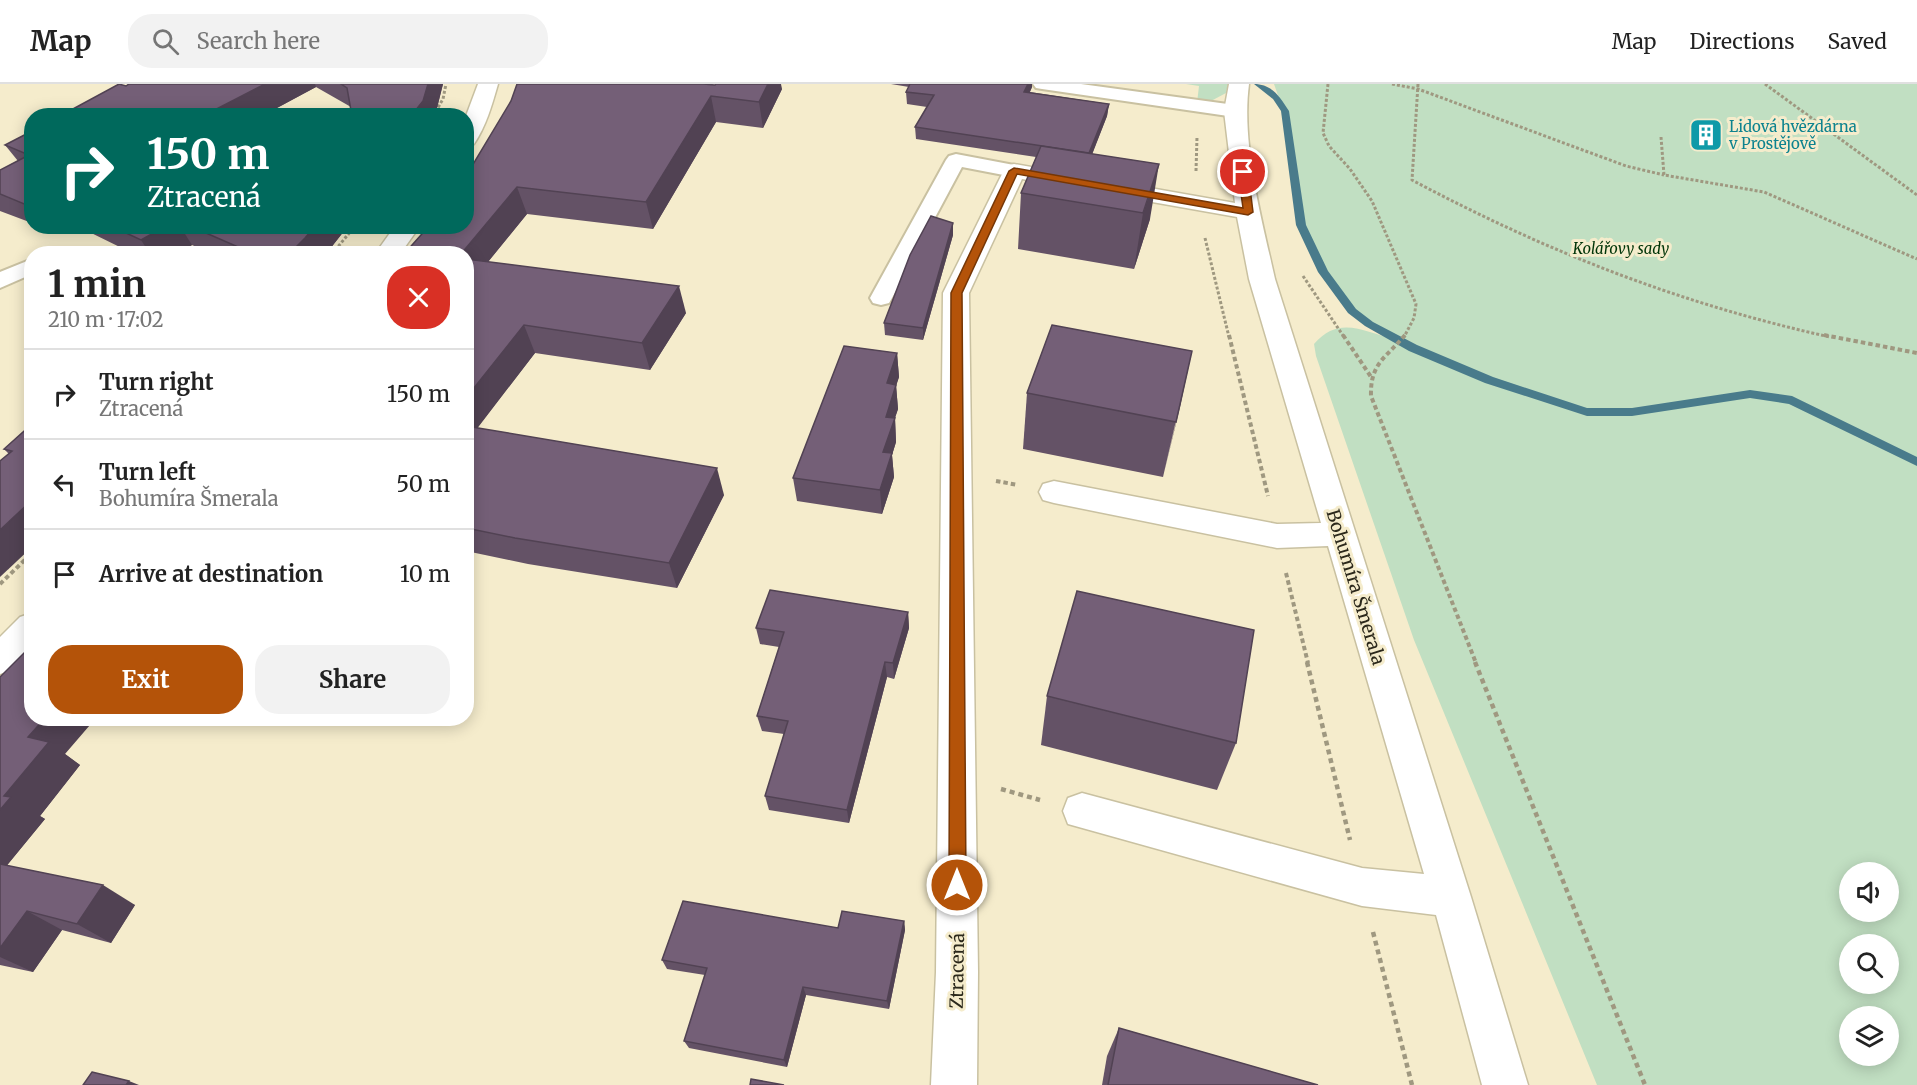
<!DOCTYPE html>
<html lang="en">
<head>
<meta charset="utf-8">
<style>
  :root { --surface:#fff; --page:#f2f2f2; --text:#222; --muted:#767676; --line:#e0e0e0; --accent:#b45309 }
  body { margin:0; font-family:Merriweather,serif; background:var(--page); color:var(--text); height:100vh; display:flex; flex-direction:column; font-size:22px; white-space:nowrap }
  * { box-sizing:border-box; margin:0 }
  p { font-size:20px; color:var(--muted) }
  .icon { flex:none; width:33px; height:33px; fill:none; stroke:currentColor; stroke-width:2; stroke-linecap:round; stroke-linejoin:round }
  .map { position:relative; flex:1; overflow:hidden }
  .details { position:absolute; left:24px; top:162px; width:450px; height:480px; display:flex; flex-direction:column; background:var(--surface); border-radius:24px; box-shadow:0 3px 15px #0003 }
  .details>* { flex:none }
  .hud { position:absolute; left:24px; top:24px; width:450px; height:126px; border-radius:24px; box-shadow:0 3px 15px #0003; background:#00695c; color:#fff; overflow:hidden }
  .tools { position:absolute; left:1839px; top:778px; display:grid; gap:12px }
  .tools a { display:grid; place-items:center; width:60px; height:60px; border-radius:50%; background:var(--surface); box-shadow:0 3px 15px #0003; font-size:30px }
  .pin { position:absolute; display:grid; place-items:center; width:51px; height:51px; color:#fff; margin:-26px; border:3px solid #fff; border-radius:50%; box-shadow:0 2px 6px #0007 }
  .me { position:absolute; width:66px; margin:-33px; rotate:0deg; stroke-linejoin:round; filter:drop-shadow(0 0 4px #0008) }
  .turn { display:flex; align-items:center; gap:21px; height:126px; padding:0 24px; font-size:27px }
  .turn .icon { width:78px; height:78px; stroke-width:2.5 }
  .turn b { display:block; font-size:42px; line-height:51px }
  .round { display:grid; place-items:center; flex:none; width:63px; height:63px; border-radius:24px; background:var(--page) }
  .overview { display:flex; align-items:center; justify-content:space-between; height:102px; padding:0 24px }
  h1 { font-size:36px; font-weight:700; line-height:45px }
  .cta { display:flex; gap:12px; margin-top:auto; padding:12px 24px }
  .cta a { flex:1; height:69px; border-radius:24px; background:var(--accent); color:#fff; font-size:24px; font-weight:700; line-height:69px; text-align:center }
  .cta a+a { background:var(--page); color:var(--text) }
  ul { padding:0; list-style:none }
  li { display:flex; align-items:center; gap:18px; height:90px; padding:0 24px; border-top:2px solid var(--line) }
  li div { flex:1 }
  li b { display:block; font-size:22px }
  li em { font-style:normal }
  header { display:flex; align-items:center; gap:36px; box-sizing:border-box; height:84px; padding:0 30px; background:var(--surface); border-bottom:2px solid var(--line) }
  header strong { font-size:28px }
  nav { display:flex; gap:33px; margin-inline-start:auto; font-size:21px }
  .search { width:420px; height:54px; background:var(--page); display:flex; align-items:center; gap:15px; box-sizing:border-box; padding:0 21px; border-radius:24px; color:var(--muted); font-size:22px }
  .map>svg:first-child { display:block }
  .green { fill:#c1dfc2; fill-rule:evenodd }
  .lines { fill:none; stroke-linecap:round; stroke-linejoin:round }
  .stream { fill:#497b8b; fill-rule:evenodd }
  .lane-casing { stroke:#c9c1a1; stroke-width:4 }
  .street-casing { stroke:#c9c1a1; stroke-width:3 }
  .path-far2 { stroke:#9f9880; stroke-width:3; stroke-dasharray:3 2; stroke-linecap:butt }
  .path-far1 { stroke:#9f9880; stroke-width:4; stroke-dasharray:4.5 3; stroke-linecap:butt }
  .path { stroke:#9f9880; stroke-width:4.5; stroke-dasharray:5 4; stroke-linecap:butt }
  .lane { fill:#fff; fill-rule:evenodd }
  .street { fill:#fff; fill-rule:evenodd }
  .wall { fill:#645266 }
  .shaded-wall { fill:#514253 }
  .building { fill:#745f77; stroke:#514253; stroke-width:1.5 }
  .route { fill:#b45309; stroke:#753606; stroke-width:1.5 }
  .labels { text-anchor:middle; dominant-baseline:central; stroke-width:6; stroke-linejoin:round; paint-order:stroke }
  .far-culture-label { font-size:15px; fill:#0d838f; stroke:#f5eccc; text-anchor:start }
  .far-park-label { font-size:15px; font-style:italic; fill:#003508; stroke:#f5eccc }
  .street-label { font-size:18px; fill:#2b281b; stroke:#f5eccc }
</style>
</head>
<body>
<header>
<strong>Map</strong>
<div class="search"><svg class="icon" aria-label="search" viewBox="0 0 24 24"><circle cx="10" cy="10" r="6"/><path d="M15 15l6 6"/></svg>Search here</div>
<nav><a>Map</a><a>Directions</a><a>Saved</a></nav>
</header>
<div class="map">
<svg width="1917" height="1001" viewBox="0 0 1917 1001">
  <rect width="100%" height="100%" fill="#f5eccc"/>
  <g class="green">
    <path d="M1186 0H1228L1226 9 1211 17 1197 19 1199 2Z"/>
    <path d="M1274 0H1917V1001H1597L1414 556 1316 272 1314 260C1340 230 1365 249 1395 255 1380 246 1364 239 1351 226 1328 203 1312 171 1301 141L1288 40ZM1850 789H1888V828H1850ZM1850 861H1888V900H1850ZM1850 933H1888V972H1850Z"/>
  </g>
  <g class="lines">
    <path class="stream" d="M1254 0C1272 0 1280 13 1289 27L1306 141 1328 187 1356 225 1373 238 1417 261 1493 293 1587 324H1632L1750 306 1792 312 1917 373V382L1789 320 1750 314 1632 332H1587L1485 299 1409 267 1365 242 1348 229 1318 188 1296 141 1281 27 1273 15Z"/>
    <defs>
      <g id="lane">
        <path d="M1033 0H1081L1235 21 1242 23 1244 27 1242 31 1235 33 1042 5 1036 4Z"/>
        <path d="M956 70 1014 81 1021 83 1024 87 1021 91 1014 93 962 83 892 214 889 219 881 221 873 219 870 214 946 76 949 72Z"/>
        <path d="M32 175V190L0 204V188Z"/>
      </g>
      <g id="street">
        <path d="M478 0H498C492 21 486 42 474 60L466 62V32Z"/>
        <path d="M1229 0H1249C1241 60 1262 136 1275 195L1471 813 1528 1001H1482L1436 831 1362 822 1068 740 1063 727 1068 714 1082 709 1362 784 1424 790 1328 462 1277 464 1054 419 1043 416 1039 408 1043 400 1054 397 1277 440 1321 439 1249 195 1237 133 1022 95 969 209 978 888 977 1001H931L936 888 943 209 1006 82 1014 80 1235 119 1224 27Z"/>
        <path d="M395 142H420L400 170H375Z"/>
        <path d="M32 529V566L12 586 0 590V553L20 533Z"/>
      </g>
    </defs>
    <use href="#lane" class="lane-casing"/>
    <use href="#street" class="street-casing"/>
    <g class="path-far2">
      <path d="M1328 0 1323 49 1329 62 1350 85 1372 117 1416 220 1414 234 1404 253"/>
      <path d="M1392 0 1418 5 1626 82 1664 91"/>
      <path d="M1418 0 1412 96C1547 168 1681 220 1830 253"/>
      <path d="M1765 0 1917 111"/>
      <path d="M433 32 443 15 446 0"/>
      <path d="M1661 53 1664 91 1764 108 1917 175"/>
      <path d="M1196 87 1197 53"/>
      <path d="M1205 154 1229 253"/>
      <path d="M332 170 355 142"/>
      <path d="M1303 192 1344 253"/>
    </g>
    <g class="path-far1">
      <path d="M1229 251 1268 412"/>
      <path d="M1343 251 1371 293"/>
      <path d="M1405 251C1386 274 1370 279 1371 312L1476 579"/>
      <path d="M1824 251 1917 269"/>
      <path d="M996 397 1018 401"/>
      <path d="M1286 489 1308 579"/>
      <path d="M0 500 32 469"/>
    </g>
    <g class="path">
      <path d="M1307 578 1350 756"/>
      <path d="M1475 578 1645 1001"/>
      <path d="M1001 705 1040 716"/>
      <path d="M1373 848 1412 1001"/>
    </g>
    <use href="#lane" class="lane"/>
    <use href="#street" class="street"/>
  </g>
  <g class="wall">
    <path d="M129 0H443L435 32 351 23 316 3 262 32H60Z"/>
    <path d="M891 0H1032V3L1030 8 1109 20 1107 32 1092 70 1150 135 1134 185 1018 165 1021 109 1036 73 916 55 915 43 927 23 907 20 906 8 909 3Z"/>
    <path d="M715 1 782 5 763 44 716 38 653 145 527 130 488 178 686 229 650 286 535 269 477 344 724 411 677 504 528 480 466 467V92Z"/>
    <path d="M32 47V139L0 127V86L18 77 5 61Z"/>
    <path d="M953 139V151L923 256 885 251 884 239Z"/>
    <path d="M77 142H348L326 170H212L192 161 177 170H134Z"/>
    <path d="M1192 267 1163 393 1023 365 1027 309Z"/>
    <path d="M897 269 899 293 896 301 898 325 895 334 896 358 892 371 894 393 882 430 797 417 793 394Z"/>
    <path d="M32 340 8 486 9 370 4 365Z"/>
    <path d="M908 528 909 544 894 595 887 593 849 739 769 726 765 712 784 650 762 647 757 632 779 563 760 560 756 544Z"/>
    <path d="M0 593 65 670 80 681 40 732 45 735 7 781 135 821 111 859 62 846 33 888 0 881Z"/>
    <path d="M1047 612 1236 659 1217 706 1041 661Z"/>
    <path d="M904 837 905 846 889 925 806 911 787 983 689 964 684 957 705 891 667 885 662 876 838 844Z"/>
    <path d="M1119 944 1318 1001H1102L1107 972Z"/>
  </g>
  <g class="shaded-wall">
    <path d="M265 0H315L316 3 262 32H203Z"/>
    <path d="M428 0H443L435 32H411Z"/>
    <path d="M768 0H781L782 5 763 44 759 18Z"/>
    <path d="M1028 0H1032V3L1024 20V8Z"/>
    <path d="M711 12 716 38 653 145 646 118Z"/>
    <path d="M1109 20 1107 32 1088 81 1089 69Z"/>
    <path d="M1159 80 1150 135 1134 185 1143 129Z"/>
    <path d="M517 103 527 130 469 201 466 194V170H461Z"/>
    <path d="M953 139V151L923 256V244Z"/>
    <path d="M45 142H53L48 146Z"/>
    <path d="M166 142H180L192 161 177 170H150L141 156Z"/>
    <path d="M315 142H348L326 170H289Z"/>
    <path d="M679 202 686 229 650 286 642 259Z"/>
    <path d="M524 241 535 269 466 359V314Z"/>
    <path d="M1192 267 1180 323 1163 393 1176 338Z"/>
    <path d="M897 269 899 293 892 315 896 301 898 325 891 345 895 334 896 358 892 371 894 393 882 430 880 406 887 299Z"/>
    <path d="M717 384 724 411 677 504 669 479Z"/>
    <path d="M32 416V463L0 493V446Z"/>
    <path d="M908 528 909 544 894 595 893 579Z"/>
    <path d="M885 578 887 593 849 739 847 726Z"/>
    <path d="M45 634H96L65 670 80 681 40 732 45 735 0 790V726L4 712 28 653Z"/>
    <path d="M103 801 135 821 111 859 77 840Z"/>
    <path d="M27 827 62 846 33 888 0 873V864Z"/>
    <path d="M904 837 905 846 889 925 887 917Z"/>
    <path d="M803 903 806 911 787 983 784 976Z"/>
    <path d="M129 997 139 1001H126Z"/>
  </g>
  <g class="building">
    <path d="M119 0 126 2 129 0H265L203 32H60Z"/>
    <path d="M341 0H428L423 17 411 32H352L347 4Z"/>
    <path d="M517 0H703L715 1 716 0H768L759 18 711 12 646 118 517 103 461 170H404L429 142H466V92L511 17Z"/>
    <path d="M910 0H1028L1024 8 1109 20 1089 69 915 43 934 11 906 8Z"/>
    <path d="M32 47V120L29 122 0 110V86L29 71 5 61Z"/>
    <path d="M1041 62 1159 80 1143 129 1021 109Z"/>
    <path d="M931 132 953 139 923 244 884 239 910 171Z"/>
    <path d="M111 142H166L141 156Z"/>
    <path d="M190 142H315L305 154 289 170H241L245 166Z"/>
    <path d="M466 175 679 202 642 259 524 241 466 314Z"/>
    <path d="M1052 241 1192 267 1176 338 1027 309Z"/>
    <path d="M844 262 897 269 887 299 896 301 886 333 895 334 883 368 892 369 880 406 793 394Z"/>
    <path d="M32 340V416L0 446V377L12 367 4 365Z"/>
    <path d="M466 342 717 384 669 479 515 454 466 444Z"/>
    <path d="M770 506 908 528 893 579 885 578 847 726 765 712 788 637 757 632 784 548 756 544Z"/>
    <path d="M1077 507 1254 546 1236 659 1047 612Z"/>
    <path d="M32 561V634H45L28 653 49 658 4 712 11 713 0 726V593Z"/>
    <path d="M0 780 103 801 77 840 27 827 0 864Z"/>
    <path d="M683 817 838 844 842 827 904 837 887 917 803 903 784 976 684 957 707 884 662 876Z"/>
    <path d="M1119 944 1318 1001H1108Z"/>
    <path d="M92 988 129 997 126 1001H83Z"/>
    <path d="M751 995 784 1001H750Z"/>
  </g>
  <path class="route" d="M1014 84 1243 124 1238 88 1243 85 1248 88 1253 128 1248 131 1017 90 962 209 966 801 963 807 957 809 951 807 949 801 951 209 1009 87Z"/>
  <defs>
    <symbol id="building-square" viewBox="-11 -11 22 22"><rect x="-9" y="-9" width="18" height="18" rx="4" fill="#0f9aa8" stroke="#f5eccc"/><path d="M-4-6H4V6H1V3H-1V6H-4ZM-2.5-4.3h1.7v1.8h-1.7ZM.8-4.3h1.7v1.8H.8ZM-2.5-1h1.7V.8h-1.7ZM.8-1h1.7V.8H.8Z" fill="#fff"/></symbol>
  </defs>
  <g fill-rule="evenodd">
    <use href="#building-square" x="1687" y="32" width="38" height="38"/>
  </g>
  <g class="labels">
    <g class="far-culture-label">
      <text x="1729" y="42">Lidová hvězdárna<tspan x="1729" dy="17">v Prostějově</tspan></text>
    </g>
    <g class="far-park-label">
      <text x="1621" y="164">Kolářovy sady</text>
    </g>
    <g class="street-label">
      <text transform="translate(1356 503) rotate(73)">Bohumíra Šmerala</text>
      <text transform="translate(957 887) rotate(-89)">Ztracená</text>
    </g>
  </g>
</svg>
<div class="tools">
<a><svg class="icon" aria-label="sound" viewBox="0 0 24 24"><path d="M4 9h4l5-4v14l-5-4H4zM17 9q2 3 0 6"/></svg></a>
<a><svg class="icon" aria-label="search" viewBox="0 0 24 24"><circle cx="10" cy="10" r="6"/><path d="M15 15l6 6"/></svg></a>
<a><svg class="icon" aria-label="layers" viewBox="0 0 24 24"><path d="M12 4l9 5-9 5-9-5zM3 14l9 5 9-5"/></svg></a>
</div>
<div class="pin" style="left:1243px;top:88px;background:#d93025"><svg class="icon" aria-label="arrive" viewBox="0 0 24 24"><path d="M6 21V4h12l-3 4 3 4H6"/></svg></div>
<svg class="me" style="left:957px;top:801px" viewBox="-20 -20 40 40"><circle r="17" fill="#b45309" stroke="#fff" stroke-width="3"/><path d="M0-11L8 9 0 5-8 9z" fill="#fff"/></svg>
<div class="hud">
<div class="turn"><svg class="icon" aria-label="right" viewBox="0 0 24 24"><path d="M7 20v-9h11M14 6l5 5-5 5"/></svg><div><b>150 m</b>Ztracená</div></div>
</div>
<section class="details">
<div class="overview"><div><h1>1 min</h1><p>210 m · 17:02</p></div><a class="round" style="background:#d93025;color:#fff"><svg class="icon" aria-label="close" viewBox="0 0 24 24"><path d="M6 6l12 12M18 6L6 18"/></svg></a></div>
<ul>
<li><svg class="icon" aria-label="right" viewBox="0 0 24 24"><path d="M7 20v-9h11M14 6l5 5-5 5"/></svg><div><b>Turn right</b><p>Ztracená</p></div><em>150 m</em></li>
<li><svg class="icon" aria-label="left" viewBox="0 0 24 24"><path d="M17 20v-9H6M10 6l-5 5 5 5"/></svg><div><b>Turn left</b><p>Bohumíra Šmerala</p></div><em>50 m</em></li>
<li><svg class="icon" aria-label="arrive" viewBox="0 0 24 24"><path d="M6 21V4h12l-3 4 3 4H6"/></svg><div><b>Arrive at destination</b></div><em>10 m</em></li>
</ul>
<div class="cta"><a>Exit</a><a>Share</a></div>
</section>
</div>
</body>
</html>
